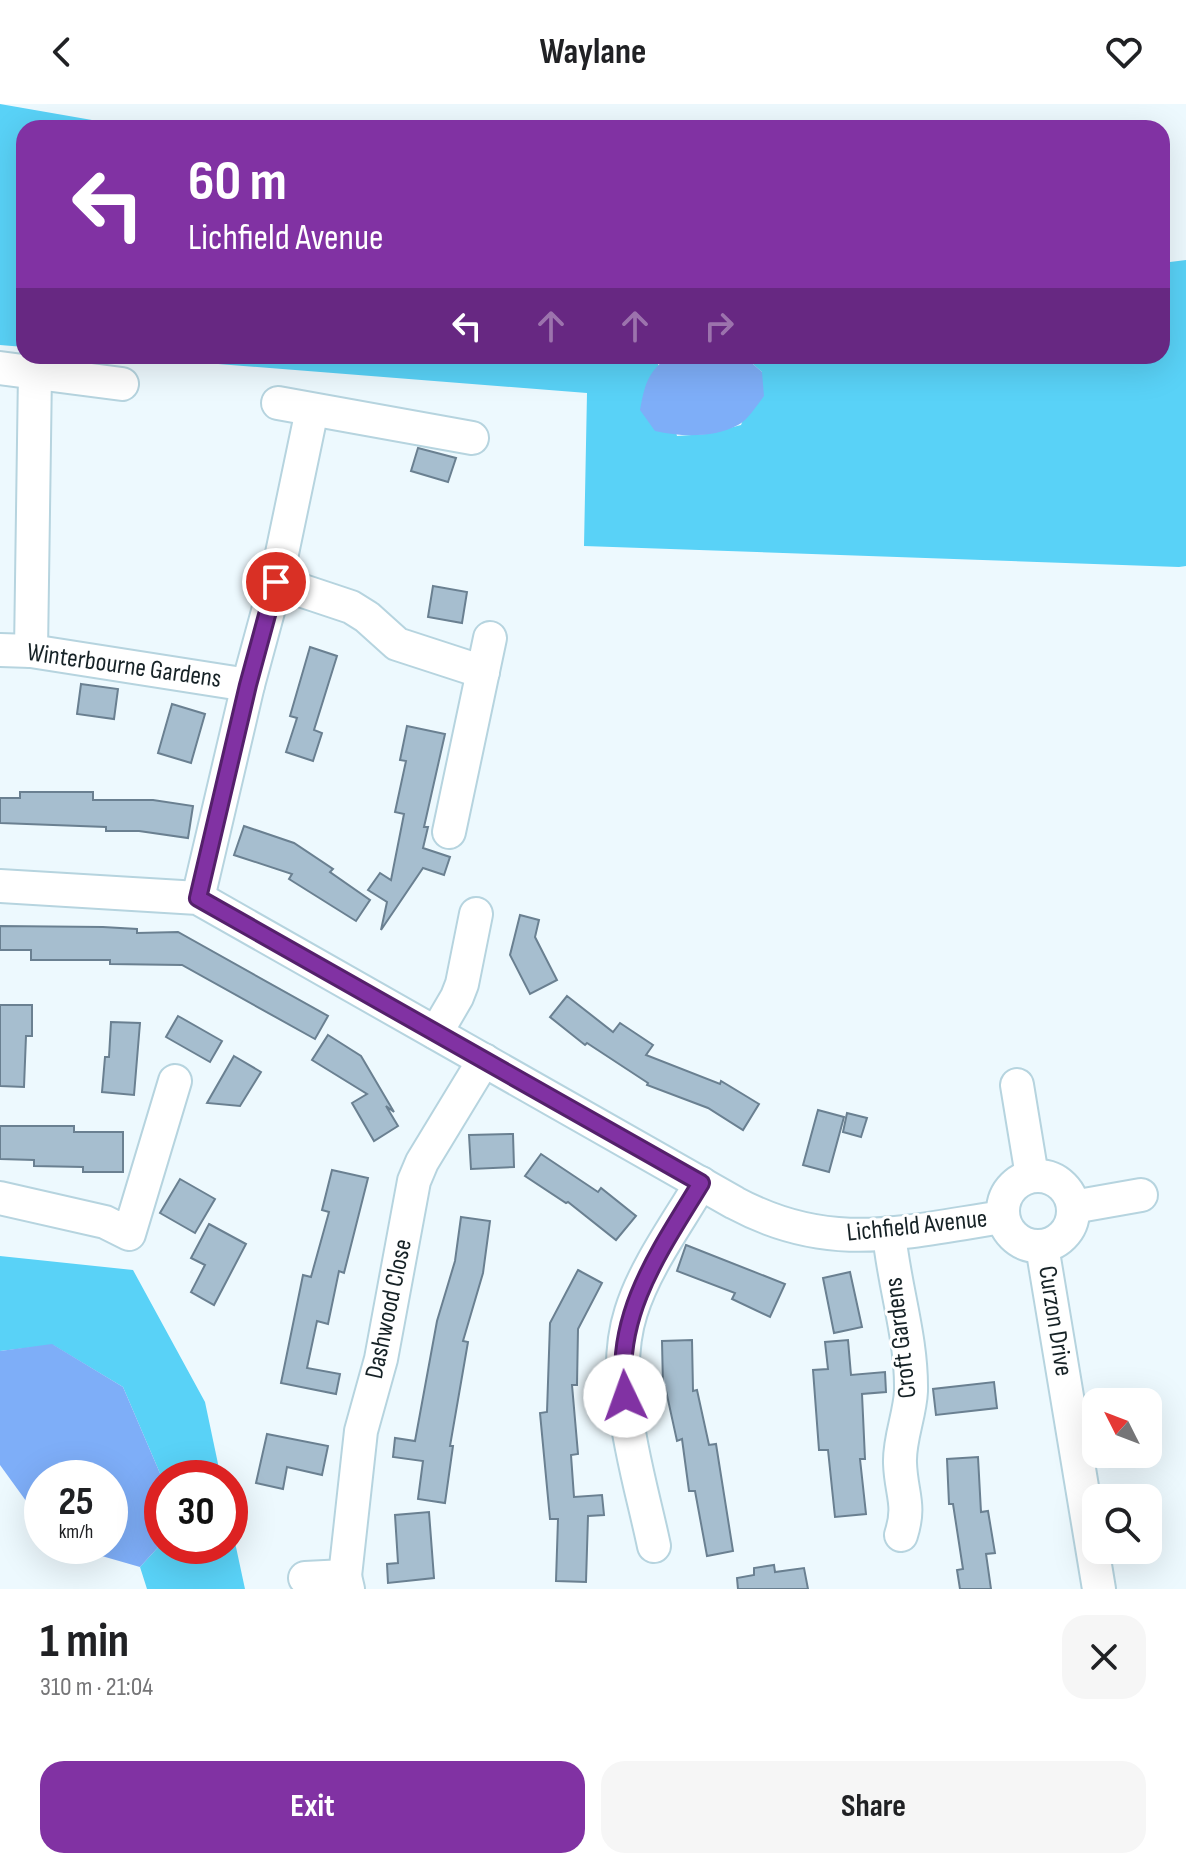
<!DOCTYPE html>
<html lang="en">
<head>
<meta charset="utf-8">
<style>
  :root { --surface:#fff; --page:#f6f6f6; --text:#202124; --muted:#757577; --accent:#8132a3 }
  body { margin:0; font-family:"Sofia Sans Condensed",sans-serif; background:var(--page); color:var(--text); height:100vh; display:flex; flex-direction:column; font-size:30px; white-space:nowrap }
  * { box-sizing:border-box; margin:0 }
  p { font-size:26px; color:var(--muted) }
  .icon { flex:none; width:44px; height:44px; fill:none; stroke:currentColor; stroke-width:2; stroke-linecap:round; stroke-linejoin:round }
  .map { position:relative; height:1485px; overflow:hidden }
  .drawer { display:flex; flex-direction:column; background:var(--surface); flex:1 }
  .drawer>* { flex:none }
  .hud { position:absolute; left:16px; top:16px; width:1154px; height:244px; border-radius:24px; box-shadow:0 8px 32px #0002; background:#8132a3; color:#fff; overflow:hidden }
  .needle { width:52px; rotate:312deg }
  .controls { position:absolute; left:1082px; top:1284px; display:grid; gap:16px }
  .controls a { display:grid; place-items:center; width:80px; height:80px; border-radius:16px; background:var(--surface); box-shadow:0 8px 32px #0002; font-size:40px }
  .speed { position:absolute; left:24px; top:1356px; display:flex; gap:16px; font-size:40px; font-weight:700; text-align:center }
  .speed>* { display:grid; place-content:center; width:104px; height:104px; border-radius:50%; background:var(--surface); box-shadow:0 8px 32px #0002; line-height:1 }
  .speed small { font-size:20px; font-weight:400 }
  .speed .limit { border:12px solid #d22; background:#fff; color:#111 }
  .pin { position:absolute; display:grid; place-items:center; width:68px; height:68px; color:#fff; margin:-34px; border:4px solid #fff; border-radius:50%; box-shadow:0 2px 8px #0007 }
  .me { position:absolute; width:88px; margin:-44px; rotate:357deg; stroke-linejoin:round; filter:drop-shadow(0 0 6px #0008) }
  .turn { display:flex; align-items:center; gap:28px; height:168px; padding:0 40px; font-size:36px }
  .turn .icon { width:104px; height:104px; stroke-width:2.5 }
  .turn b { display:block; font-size:56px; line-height:68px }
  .lanes { display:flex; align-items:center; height:76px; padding:0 40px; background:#0003; justify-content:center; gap:40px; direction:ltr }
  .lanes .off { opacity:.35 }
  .round { display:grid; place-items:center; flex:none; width:84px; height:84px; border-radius:24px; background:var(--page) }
  .head { display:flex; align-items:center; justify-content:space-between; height:136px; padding:0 40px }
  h1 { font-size:48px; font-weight:700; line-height:60px }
  .cta { display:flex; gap:16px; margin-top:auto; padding:16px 40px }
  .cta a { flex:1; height:92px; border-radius:24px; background:var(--accent); color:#fff; font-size:32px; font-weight:700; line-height:92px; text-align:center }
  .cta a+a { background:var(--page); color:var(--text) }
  header { display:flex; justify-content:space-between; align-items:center; height:104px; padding:0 40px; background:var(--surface); font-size:36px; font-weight:700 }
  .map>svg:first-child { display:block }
  .forest { fill:#59d2f7 }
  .water { fill:#7eaef8 }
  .building { fill:#a6becf; stroke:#6a8091; stroke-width:2 }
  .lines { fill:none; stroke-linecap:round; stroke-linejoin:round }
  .minor-casing { stroke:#b6d4df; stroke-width:36 }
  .minor { stroke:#fff; stroke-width:32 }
  .route-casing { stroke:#54206a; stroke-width:20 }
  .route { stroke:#8132a3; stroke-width:14 }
  .labels { text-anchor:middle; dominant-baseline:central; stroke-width:6; stroke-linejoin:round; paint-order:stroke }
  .street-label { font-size:26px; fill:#162226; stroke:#fff }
</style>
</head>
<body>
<header><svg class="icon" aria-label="back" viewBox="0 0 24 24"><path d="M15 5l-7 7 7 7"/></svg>Waylane<svg class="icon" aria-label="heart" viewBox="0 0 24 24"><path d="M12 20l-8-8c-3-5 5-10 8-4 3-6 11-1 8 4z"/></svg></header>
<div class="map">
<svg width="1186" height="1485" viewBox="0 0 1186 1485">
  <rect width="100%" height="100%" fill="#edf9fe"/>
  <g class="forest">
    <path d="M0 0 138 24H24V243L0 241Z"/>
    <path d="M1186 156V462L1179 463 584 442 587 289 117 252H669L658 260 677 332 706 330 741 321 762 268 744 252H1162V159Z"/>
    <path d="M0 1152 133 1166 205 1298 221 1374H162L123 1283 53 1241 0 1247Z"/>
    <path d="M230 1415 245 1485H147L140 1463 162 1439V1442H230Z"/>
  </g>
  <g class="water">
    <path d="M669 252H744L762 268 764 292C757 301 748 316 738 321 714 334 681 333 655 327L640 306C645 280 647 269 669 252Z"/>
    <path d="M52 1240 123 1283 162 1374V1439L140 1463 67 1442H110V1374H42V1419L0 1361V1247Z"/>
  </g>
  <g class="building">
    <path d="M418 344 456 354 448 378 411 367Z"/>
    <path d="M433 482 467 488 462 519 428 513Z"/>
    <path d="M310 543 337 552 314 626 322 629 313 657 286 648 297 614 290 612Z"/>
    <path d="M81 580 118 585 114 615 77 610Z"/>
    <path d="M172 600 205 610 191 659 158 649Z"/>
    <path d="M407 622 445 630 424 723H428L423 744 450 753 444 771 423 764 381 826 387 798 368 786 380 769 391 776 404 710 395 708 406 657 400 656Z"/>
    <path d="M20 688H93V696H153L193 702 188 734 139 727H106V723L0 719V694H20Z"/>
    <path d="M244 722 294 739 333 765 330 768 370 796 356 817 289 775 292 770 234 751Z"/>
    <path d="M520 811 539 816 535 833 557 876 530 890 510 851Z"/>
    <path d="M0 822 103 823 137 825V829L178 828 328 912 315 935 182 861 110 860V856H31V846H0Z"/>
    <path d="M567 892 613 928 620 919 653 941 646 951 720 980 721 977 759 1000 743 1026 708 1004 647 981 648 979 587 939 585 941 550 913Z"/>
    <path d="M0 901H32V932H26L24 983 0 982Z"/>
    <path d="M178 912 222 937 210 958 166 933Z"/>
    <path d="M111 918 140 919 134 991 102 988 105 953H109Z"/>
    <path d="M328 931 361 952 394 1008 386 1002 398 1022 374 1037 352 999 367 990 312 956Z"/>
    <path d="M234 952 261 968 240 1002 207 999Z"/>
    <path d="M818 1006 844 1013 829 1068 803 1061Z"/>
    <path d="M847 1009 867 1014 861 1033 843 1028Z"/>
    <path d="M0 1022H74V1028H123V1068H83V1063L34 1062V1056L0 1055Z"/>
    <path d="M513 1030 514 1063 471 1065 469 1031Z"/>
    <path d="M541 1050 598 1088 601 1084 636 1112 616 1136 568 1098 566 1099 525 1072Z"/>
    <path d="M332 1066 368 1074 344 1169 339 1167 328 1220 317 1217 307 1264 340 1270 336 1290 281 1279 303 1171 311 1173 329 1108 322 1106Z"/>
    <path d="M180 1075 215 1095 195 1129 160 1109Z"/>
    <path d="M461 1113 490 1117 483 1169 463 1237 468 1238 450 1342H453L445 1399 418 1395 423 1357 393 1353 395 1334 415 1337 437 1217 455 1157Z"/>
    <path d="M209 1120 246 1140 214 1201 191 1188 205 1161 191 1154Z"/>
    <path d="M686 1141 785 1180 770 1213 732 1195 735 1189 677 1167Z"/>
    <path d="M578 1166 602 1179 578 1225 577 1281H572L578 1350 571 1351 574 1393 602 1391 604 1411 588 1412 586 1478 556 1477 558 1415H550L540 1309 547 1308 550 1219Z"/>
    <path d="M850 1168 862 1223 834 1229 823 1174Z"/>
    <path d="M692 1236 693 1287 697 1286 709 1341 716 1340 733 1447 707 1452 695 1387H689L682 1335 677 1337 665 1282H663L662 1237Z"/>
    <path d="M848 1236 851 1271 885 1268 886 1288 862 1290 865 1355H860L866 1410 835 1413 828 1346H819L813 1266 828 1265 825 1238Z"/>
    <path d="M994 1278 997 1304 936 1311 933 1285Z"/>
    <path d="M267 1330 328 1342 322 1371 287 1363 283 1385 256 1379Z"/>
    <path d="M978 1353 981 1408 988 1407 995 1449 986 1450 991 1485H960L957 1466 963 1465 953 1400H949L947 1355Z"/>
    <path d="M429 1408 434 1474 388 1479 387 1460 398 1459 395 1411Z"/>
    <path d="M774 1461 775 1468 804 1464 808 1485H738L737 1474 754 1471V1464Z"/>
  </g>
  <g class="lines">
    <defs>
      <g id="minor">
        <path d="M0 264 122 280"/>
        <path d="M278 299 472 334"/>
        <path d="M276 478 351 503 367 513 397 540 483 568"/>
        <path d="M0 546 31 547 248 581"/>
        <path d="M31 547 35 268"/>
        <path d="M449 728 490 534"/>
        <path d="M0 782 198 794 735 1099C830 1150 902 1128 1003 1113"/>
        <path d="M198 794 248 581 276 478 312 306"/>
        <path d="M436 929 457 893 462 880 476 810"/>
        <path d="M1017 981 1032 1072"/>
        <circle cx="1038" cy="1107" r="35"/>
        <path d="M0 1094 105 1118 129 1130 175 977"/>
        <path d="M1073 1103 1141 1091"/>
        <path d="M889 1129C894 1182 912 1234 911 1287 910 1311 899 1335 900 1359 901 1390 911 1400 901 1431"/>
        <path d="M1042 1142 1099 1485"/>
        <path d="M654 1442C639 1370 608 1280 631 1208 645 1163 677 1120 701 1079"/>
        <path d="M345 1472 361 1327 381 1255 414 1077 422 1058 484 956"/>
        <path d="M305 1474 345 1472 348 1485"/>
      </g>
    </defs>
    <use href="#minor" class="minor-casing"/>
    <use href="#minor" class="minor"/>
  </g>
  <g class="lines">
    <defs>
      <path id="route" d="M276 478 248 581 198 794 701 1079C661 1145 613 1211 625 1292"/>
    </defs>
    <use href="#route" class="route-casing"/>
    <use href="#route" class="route"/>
  </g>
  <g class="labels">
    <g class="street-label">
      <text transform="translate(124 562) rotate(8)">Winterbourne Gardens</text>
      <text transform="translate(917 1122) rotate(-6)">Lichfield Avenue</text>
      <text transform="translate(389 1205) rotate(-78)">Dashwood Close</text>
      <text transform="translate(1055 1217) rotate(81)">Curzon Drive</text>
      <text transform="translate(901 1234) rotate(-97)">Croft Gardens</text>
    </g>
  </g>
</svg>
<div class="controls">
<a><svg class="needle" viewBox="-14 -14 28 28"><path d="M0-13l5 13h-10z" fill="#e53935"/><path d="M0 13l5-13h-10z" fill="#757577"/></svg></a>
<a><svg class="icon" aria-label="search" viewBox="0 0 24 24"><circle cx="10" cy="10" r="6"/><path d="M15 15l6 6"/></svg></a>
</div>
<div class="speed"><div>25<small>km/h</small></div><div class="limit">30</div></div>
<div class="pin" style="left:276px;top:478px;background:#d93025"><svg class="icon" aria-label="arrive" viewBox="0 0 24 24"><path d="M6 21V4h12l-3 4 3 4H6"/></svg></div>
<svg class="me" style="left:625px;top:1292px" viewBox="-20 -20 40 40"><circle r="19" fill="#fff"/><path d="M0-13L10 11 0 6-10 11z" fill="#8132a3"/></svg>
<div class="hud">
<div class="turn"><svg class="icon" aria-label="left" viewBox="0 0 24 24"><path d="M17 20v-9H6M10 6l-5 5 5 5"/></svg><div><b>60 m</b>Lichfield Avenue</div></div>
<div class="lanes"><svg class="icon" aria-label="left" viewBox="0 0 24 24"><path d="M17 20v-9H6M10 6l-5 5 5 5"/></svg><svg class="icon off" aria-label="ahead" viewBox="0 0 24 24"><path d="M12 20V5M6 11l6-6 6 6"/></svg><svg class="icon off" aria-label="ahead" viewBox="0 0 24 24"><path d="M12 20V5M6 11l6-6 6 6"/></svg><svg class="icon off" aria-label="right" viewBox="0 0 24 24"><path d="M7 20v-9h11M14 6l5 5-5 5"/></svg></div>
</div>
</div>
<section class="drawer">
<div class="head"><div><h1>1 min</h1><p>310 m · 21:04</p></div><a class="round"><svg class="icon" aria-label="close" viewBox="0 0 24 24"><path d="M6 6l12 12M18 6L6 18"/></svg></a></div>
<div class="cta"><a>Exit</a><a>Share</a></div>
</section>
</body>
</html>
